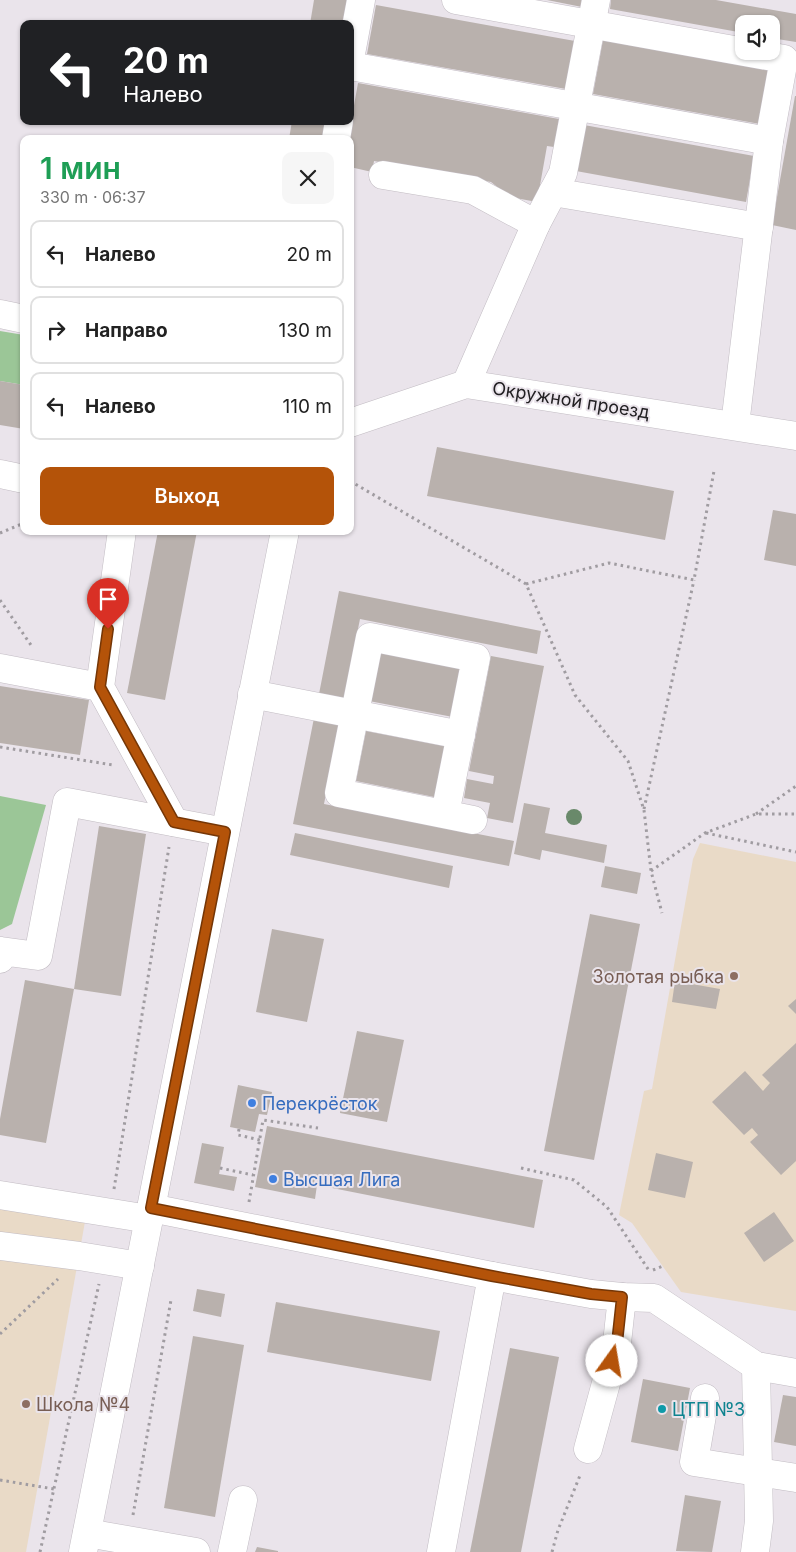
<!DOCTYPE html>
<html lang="ru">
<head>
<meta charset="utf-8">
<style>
  :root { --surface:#fff; --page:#f6f6f6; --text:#222; --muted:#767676; --line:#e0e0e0; --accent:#b45309 }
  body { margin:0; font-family:Inter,sans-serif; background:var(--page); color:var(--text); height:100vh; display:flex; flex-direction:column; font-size:19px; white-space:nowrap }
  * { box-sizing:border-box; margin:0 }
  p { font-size:16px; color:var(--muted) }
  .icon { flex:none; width:28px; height:28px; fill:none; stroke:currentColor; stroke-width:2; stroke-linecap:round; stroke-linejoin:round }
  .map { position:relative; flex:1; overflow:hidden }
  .details { position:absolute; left:20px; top:135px; width:334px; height:400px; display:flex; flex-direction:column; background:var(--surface); border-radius:10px; box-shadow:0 1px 4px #0004 }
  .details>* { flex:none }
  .guide { position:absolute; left:20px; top:20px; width:334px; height:105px; border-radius:10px; box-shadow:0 1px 4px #0004; background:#202124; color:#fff; overflow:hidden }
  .fabs { position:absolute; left:735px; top:15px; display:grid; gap:10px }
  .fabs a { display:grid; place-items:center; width:45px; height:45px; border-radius:10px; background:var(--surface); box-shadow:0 1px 4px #0004; font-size:25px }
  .pin { position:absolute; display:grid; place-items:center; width:42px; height:42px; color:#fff; margin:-51px -21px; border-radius:50% 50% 50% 0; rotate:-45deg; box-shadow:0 0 5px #0007 }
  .pin .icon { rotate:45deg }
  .me { position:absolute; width:55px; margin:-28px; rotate:13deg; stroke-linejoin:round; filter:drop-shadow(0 0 4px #0008) }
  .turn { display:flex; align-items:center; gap:18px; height:105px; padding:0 20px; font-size:22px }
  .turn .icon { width:65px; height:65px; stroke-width:2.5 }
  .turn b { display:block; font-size:35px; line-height:42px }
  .round { display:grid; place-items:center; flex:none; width:52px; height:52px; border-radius:10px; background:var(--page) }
  .head { display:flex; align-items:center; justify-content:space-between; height:85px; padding:0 20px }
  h1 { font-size:30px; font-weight:600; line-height:38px; color:#1e9e55 }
  .action { display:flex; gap:10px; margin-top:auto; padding:10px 20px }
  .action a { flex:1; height:58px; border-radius:10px; background:var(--accent); color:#fff; font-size:20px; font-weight:600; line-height:58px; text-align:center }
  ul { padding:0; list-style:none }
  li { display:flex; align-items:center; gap:15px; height:68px; margin:0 10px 8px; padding:0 10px; border:2px solid var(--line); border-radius:10px }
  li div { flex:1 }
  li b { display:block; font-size:19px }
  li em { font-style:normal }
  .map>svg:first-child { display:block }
  .education { fill:#e9dac7 }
  .forest { fill:#9bc697 }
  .building { fill:#b9b1ad }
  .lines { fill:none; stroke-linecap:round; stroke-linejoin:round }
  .minor-casing { stroke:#c2bcc3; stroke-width:29 }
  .path { stroke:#a09ca1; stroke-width:3; stroke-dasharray:2.5 4; stroke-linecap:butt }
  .minor { stroke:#fff; stroke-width:28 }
  .tree { fill:#69896a }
  .route-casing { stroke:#753606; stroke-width:12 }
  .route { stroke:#b45309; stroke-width:9 }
  .education-dot { fill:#8d6e63; stroke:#eae4eb; stroke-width:2 }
  .shop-dot { fill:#3f7fe0; stroke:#eae4eb; stroke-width:2 }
  .culture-dot { fill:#0f9aa8; stroke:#eae4eb; stroke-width:2 }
  .labels { text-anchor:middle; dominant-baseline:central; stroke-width:4; stroke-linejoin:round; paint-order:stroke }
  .street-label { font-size:18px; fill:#222023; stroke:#eae4eb }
  .education-label { font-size:18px; fill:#785e54; stroke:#eae4eb; text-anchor:end }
  .shop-label { font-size:18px; fill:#366cbe; stroke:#eae4eb; text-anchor:start }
  .culture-label { font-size:18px; fill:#0d838f; stroke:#eae4eb; text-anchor:start }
</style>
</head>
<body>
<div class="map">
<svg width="796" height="1552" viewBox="0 0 796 1552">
  <rect width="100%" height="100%" fill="#eae4eb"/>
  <g class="education">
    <path d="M700 843 796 862V1311L681 1292 632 1223 619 1215 644 1091 652 1089 693 859Z"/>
    <path d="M0 1203 86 1216 26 1552H0Z"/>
  </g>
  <g class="forest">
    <path d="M0 331 24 335V385L0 381Z"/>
    <path d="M0 796 46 805 12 924 0 930Z"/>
  </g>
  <g class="building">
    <path d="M314 0H347L343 24H310Z"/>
    <path d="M547 0H583L582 7Z"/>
    <path d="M611 0H716L796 14V42L771 38V24H744V33L610 9Z"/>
    <path d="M376 5 575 41 566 89 367 54Z"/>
    <path d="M603 40 769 70 760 124 593 94Z"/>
    <path d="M358 83 559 119 554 147 547 146 537 202 510 197 491 182 374 161 372 172 350 167V139H348Z"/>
    <path d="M795 96H796V230L772 225Z"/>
    <path d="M292 121H325L322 139H289Z"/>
    <path d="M584 125 754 156 746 202 576 171Z"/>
    <path d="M0 381 24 385V429L0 425Z"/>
    <path d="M437 447 674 491 665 540 427 496Z"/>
    <path d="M773 510 796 514V566L764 560Z"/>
    <path d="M158 531H197L165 700 127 693Z"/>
    <path d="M339 591 541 631 537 654 360 619 344 698 319 694Z"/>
    <path d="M379 651 463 667 453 717 369 701Z"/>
    <path d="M491 656 544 666 513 823 487 818 490 803 464 798 467 779 493 784 494 776 469 771Z"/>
    <path d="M0 686 89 700 80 755 0 743Z"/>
    <path d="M314 718 340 723 324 804 514 841 509 866 293 824Z"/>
    <path d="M366 731 449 747 439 798 356 781Z"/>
    <path d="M524 803 550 808 545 833 607 845 604 863 542 850 540 860 514 854Z"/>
    <path d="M99 826 146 834 121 996 74 989 46 1143 0 1135V1119L25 980 74 989Z"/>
    <path d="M295 833 453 866 449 888 290 855Z"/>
    <path d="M605 866 641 873 637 894 601 887Z"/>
    <path d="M590 914 640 924 594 1160 544 1151Z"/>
    <path d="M272 929 324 939 307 1022 256 1012Z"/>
    <path d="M675 981 720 989 716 1009 672 1002Z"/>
    <path d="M796 999V1014L788 1006Z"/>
    <path d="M357 1031 404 1040 387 1122 340 1113Z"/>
    <path d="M796 1043V1161L781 1175 750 1142 758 1135 752 1128 744 1135 712 1102 745 1071 763 1091 770 1083 762 1075Z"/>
    <path d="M238 1085 272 1092 267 1115 259 1114 255 1132 230 1127Z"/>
    <path d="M267 1126 543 1180 534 1228 317 1185 315 1199 255 1187Z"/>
    <path d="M202 1143 224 1147 219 1174 237 1177 234 1191 194 1183Z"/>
    <path d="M656 1153 693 1162 685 1198 648 1190Z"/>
    <path d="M774 1212 794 1241 764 1262 744 1233Z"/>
    <path d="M197 1289 225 1294 221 1317 193 1311Z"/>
    <path d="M276 1302 440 1331 431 1381 267 1352Z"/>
    <path d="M193 1336 244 1345 215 1517 164 1508Z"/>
    <path d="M510 1348 559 1357 521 1552H470Z"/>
    <path d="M643 1379 690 1388 678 1451 631 1442Z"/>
    <path d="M783 1395 796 1397V1446L774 1442Z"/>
    <path d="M685 1495 721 1501 712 1552 676 1551Z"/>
    <path d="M257 1547 278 1551V1552H255Z"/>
  </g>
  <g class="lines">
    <defs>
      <g id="minor">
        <path d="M350 59 361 0"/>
        <path d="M350 66 769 141 784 59 456 0"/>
        <path d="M336 139 339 121"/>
        <path d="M383 175 473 190 536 224"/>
        <path d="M553 192 759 227"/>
        <path d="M0 314 24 319"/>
        <path d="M466 384 536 224 563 173 596 0"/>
        <path d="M350 423 466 384 796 436"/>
        <path d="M735 425 769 141"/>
        <path d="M0 474 24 479"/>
        <path d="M122 531 100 687 174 822"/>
        <path d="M0 668 100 687"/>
        <path d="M252 694 461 735"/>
        <path d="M445 814 476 658 370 637 339 793 473 820"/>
        <path d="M0 959 1 951 38 956 67 802 225 832"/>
        <path d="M0 1195 149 1219"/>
        <path d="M151 1208 492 1276 591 1294 622 1297 654 1298 756 1366 796 1373"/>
        <path d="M0 1246 79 1256 140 1266"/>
        <path d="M705 1398 694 1462 796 1478"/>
        <path d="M588 1449 617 1343 622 1297"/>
        <path d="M87 1533 196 1552"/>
        <path d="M83 1552 285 531"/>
        <path d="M232 1552 243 1500"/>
        <path d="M441 1552 492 1276"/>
        <path d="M755 1552 759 1521 756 1366"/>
      </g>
    </defs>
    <use href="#minor" class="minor-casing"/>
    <g class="path">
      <path d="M350 481 526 584 575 695 628 761 644 810 651 871 662 913"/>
      <path d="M0 533 24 523"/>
      <path d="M526 584 609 563 694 580 714 471"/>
      <path d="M0 600 33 648"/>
      <path d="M0 747 113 765"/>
      <path d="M644 809 694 580"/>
      <path d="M756 814 796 786"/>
      <path d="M706 833 796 852"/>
      <path d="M651 871 705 833 756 814H796"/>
      <path d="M239 1129 238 1135 260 1140"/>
      <path d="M220 1168 253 1175"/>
      <path d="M521 1168 574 1180 607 1207 650 1272"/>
      <path d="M114 1189 169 847"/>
      <path d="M249 1202 263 1120 318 1128"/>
      <path d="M653 1270 663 1266"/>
      <path d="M0 1334 58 1279"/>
      <path d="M0 1480 54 1489"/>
      <path d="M133 1515 171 1300"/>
      <path d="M40 1552 99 1284"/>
      <path d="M552 1552 558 1530 581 1473"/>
    </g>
    <use href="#minor" class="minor"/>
  </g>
  <circle class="tree" cx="574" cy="817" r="8"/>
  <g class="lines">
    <defs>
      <path id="route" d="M108 629 100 687 174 822 225 832 151 1208 492 1276 591 1294 622 1297 617 1343 612 1361"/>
    </defs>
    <use href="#route" class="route-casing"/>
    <use href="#route" class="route"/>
  </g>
  <g class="education-dot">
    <circle cx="734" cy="976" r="5"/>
    <circle cx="26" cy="1404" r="5"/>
  </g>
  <g class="shop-dot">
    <circle cx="252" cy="1103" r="5"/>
    <circle cx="273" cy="1179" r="5"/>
  </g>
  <circle class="culture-dot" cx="662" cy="1409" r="5"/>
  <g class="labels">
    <g class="street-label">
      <text transform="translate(571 400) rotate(9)">Окружной проезд</text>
    </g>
    <g class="education-label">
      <text x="724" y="976">Золотая рыбка</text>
      <text x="36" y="1404" text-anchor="start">Школа №4</text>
    </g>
    <g class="shop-label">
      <text x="262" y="1103">Перекрёсток</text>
      <text x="283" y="1179">Высшая Лига</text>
    </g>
    <g class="culture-label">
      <text x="672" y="1409">ЦТП №3</text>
    </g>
  </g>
</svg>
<div class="fabs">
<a><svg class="icon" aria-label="sound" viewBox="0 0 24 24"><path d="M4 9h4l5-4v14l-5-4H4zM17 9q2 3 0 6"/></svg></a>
</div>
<div class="pin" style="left:108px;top:629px;background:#d93025"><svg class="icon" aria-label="arrive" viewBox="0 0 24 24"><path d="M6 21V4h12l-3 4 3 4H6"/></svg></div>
<svg class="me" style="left:612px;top:1361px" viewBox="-20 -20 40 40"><circle r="19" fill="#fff"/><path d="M0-13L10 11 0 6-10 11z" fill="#b45309"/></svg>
<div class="guide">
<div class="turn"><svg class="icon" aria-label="left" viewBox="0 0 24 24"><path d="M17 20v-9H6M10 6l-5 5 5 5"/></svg><div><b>20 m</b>Налево</div></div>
</div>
<section class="details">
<div class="head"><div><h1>1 мин</h1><p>330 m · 06:37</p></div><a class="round"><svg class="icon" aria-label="close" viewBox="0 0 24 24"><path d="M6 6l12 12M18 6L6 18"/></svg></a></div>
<ul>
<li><svg class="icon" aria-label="left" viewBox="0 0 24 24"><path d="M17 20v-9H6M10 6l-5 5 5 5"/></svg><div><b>Налево</b></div><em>20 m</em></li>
<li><svg class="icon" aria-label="right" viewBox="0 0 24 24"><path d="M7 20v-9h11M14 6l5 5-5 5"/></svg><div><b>Направо</b></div><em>130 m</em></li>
<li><svg class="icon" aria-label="left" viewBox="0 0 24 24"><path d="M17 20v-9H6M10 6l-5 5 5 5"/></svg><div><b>Налево</b></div><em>110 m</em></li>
</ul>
<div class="action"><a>Выход</a></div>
</section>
</div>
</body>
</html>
